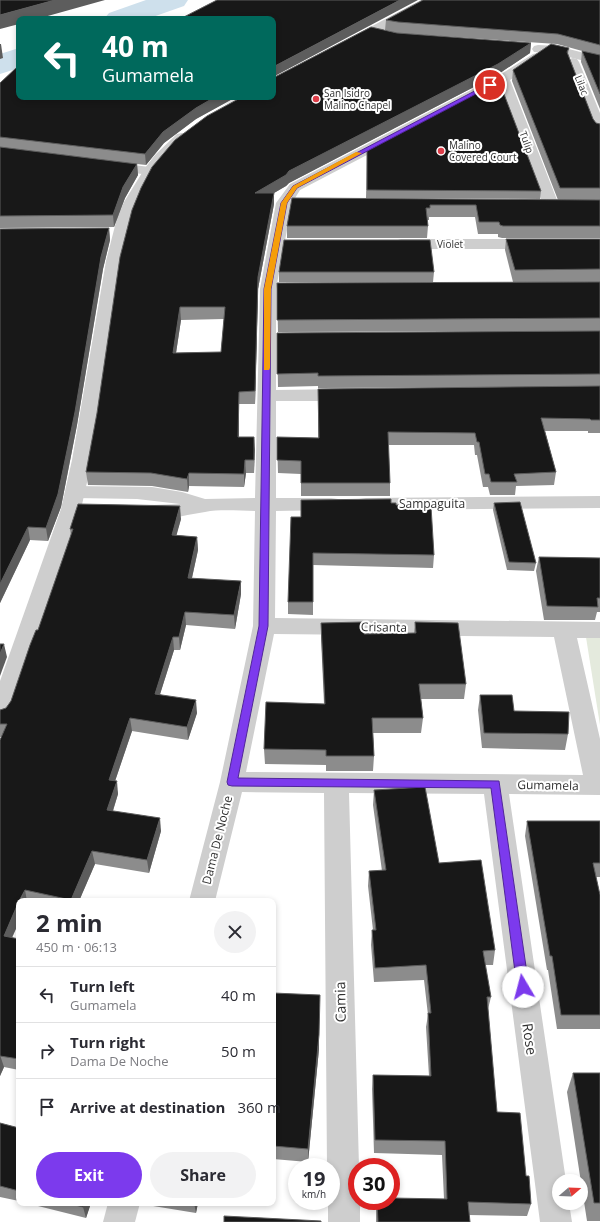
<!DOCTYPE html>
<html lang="en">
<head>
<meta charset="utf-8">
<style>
  :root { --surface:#fff; --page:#f2f2f3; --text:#2b2b33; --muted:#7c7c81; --line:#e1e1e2; --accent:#7c3aed }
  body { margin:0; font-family:"Open Sans",sans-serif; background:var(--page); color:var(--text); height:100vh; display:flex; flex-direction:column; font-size:15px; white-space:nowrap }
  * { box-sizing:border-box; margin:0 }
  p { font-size:13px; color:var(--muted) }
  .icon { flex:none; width:22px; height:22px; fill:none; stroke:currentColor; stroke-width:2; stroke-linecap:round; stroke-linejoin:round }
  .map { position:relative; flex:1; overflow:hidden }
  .details { position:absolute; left:16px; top:898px; width:260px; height:308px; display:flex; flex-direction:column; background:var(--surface); border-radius:8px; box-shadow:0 2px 6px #0003 }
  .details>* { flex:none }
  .top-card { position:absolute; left:16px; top:16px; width:260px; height:84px; border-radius:8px; box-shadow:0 2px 6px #0003; background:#00695c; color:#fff; overflow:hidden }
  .needle { width:26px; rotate:71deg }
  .fabs { position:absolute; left:552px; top:1174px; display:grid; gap:8px }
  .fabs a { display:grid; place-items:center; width:36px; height:36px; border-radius:50%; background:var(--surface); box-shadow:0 2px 6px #0003; font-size:20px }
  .speed { position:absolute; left:288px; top:1158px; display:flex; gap:8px; font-size:20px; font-weight:700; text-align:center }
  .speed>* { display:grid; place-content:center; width:52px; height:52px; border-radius:50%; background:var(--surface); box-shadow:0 2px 6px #0003; line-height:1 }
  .speed small { font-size:10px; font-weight:400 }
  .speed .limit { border:6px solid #d22; background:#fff; color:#111 }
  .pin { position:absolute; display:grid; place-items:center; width:34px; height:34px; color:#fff; margin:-17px; border:2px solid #fff; border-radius:50%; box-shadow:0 1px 4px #0007 }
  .me { position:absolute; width:44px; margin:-22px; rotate:352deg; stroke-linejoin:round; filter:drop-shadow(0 0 3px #0008) }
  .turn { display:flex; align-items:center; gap:14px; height:84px; padding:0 20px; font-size:18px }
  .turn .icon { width:52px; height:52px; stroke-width:2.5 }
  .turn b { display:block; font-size:28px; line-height:34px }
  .round { display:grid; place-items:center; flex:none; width:42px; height:42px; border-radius:21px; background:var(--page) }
  .head { display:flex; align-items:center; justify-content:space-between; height:68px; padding:0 20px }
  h1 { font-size:24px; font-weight:700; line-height:30px }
  .cta { display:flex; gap:8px; margin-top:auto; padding:8px 20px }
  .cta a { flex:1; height:46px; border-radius:24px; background:var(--accent); color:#fff; font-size:16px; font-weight:700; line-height:46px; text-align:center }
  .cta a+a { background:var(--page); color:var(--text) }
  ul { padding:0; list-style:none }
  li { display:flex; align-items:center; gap:12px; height:56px; padding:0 20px; border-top:1px solid var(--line) }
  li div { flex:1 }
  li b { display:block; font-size:15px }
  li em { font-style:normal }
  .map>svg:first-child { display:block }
  .green { fill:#e4eadd }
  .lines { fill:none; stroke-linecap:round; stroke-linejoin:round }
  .river { fill:#cee0ec; fill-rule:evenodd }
  .minor { fill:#cecece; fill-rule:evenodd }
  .tertiary { fill:#cecece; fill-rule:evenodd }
  .wall { fill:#8c8c8c; fill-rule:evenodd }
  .shaded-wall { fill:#5d5d5d }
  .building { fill:#181818; stroke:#5d5d5d; fill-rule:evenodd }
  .route { fill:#7c3aed; stroke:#51269a }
  .slow { fill:#f59e0b }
  .poi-dot { fill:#de3d48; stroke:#fff; stroke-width:1.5 }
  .labels { text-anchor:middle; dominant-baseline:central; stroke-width:4; stroke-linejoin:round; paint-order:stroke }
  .far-street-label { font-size:10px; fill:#313131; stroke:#fff }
  .far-poi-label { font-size:10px; fill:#313131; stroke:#fff; text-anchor:start }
  .street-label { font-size:12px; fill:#313131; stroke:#fff }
  .near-street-label { font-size:14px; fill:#313131; stroke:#fff }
</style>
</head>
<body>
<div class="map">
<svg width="600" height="1222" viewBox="0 0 600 1222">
  <rect width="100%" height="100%" fill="#fff"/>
  <path class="green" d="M585 631H600V725Z"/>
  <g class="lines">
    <g class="river">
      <path d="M146 0H188L184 6 147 19H104L109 13Z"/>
      <path d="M19 48V68L0 74V54Z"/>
    </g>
    <g class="minor">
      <path d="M538 45 557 46 600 57V65L557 54 534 52 532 49 534 46Z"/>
      <path d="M537 53 541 54 543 57 541 60 510 80 559 205 556 208 551 210 546 208 543 205 499 86 300 190 292 203 276 289V390L348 389 354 391 357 395 354 399 348 401H276V498H331L338 499 341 504 338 509 331 510 276 511 275 618 600 622V638H577L600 739V795L509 794 566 1181H559V1203H569L572 1222H540L484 794 349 793 359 1167H357V1201H360V1222H328V1201H331V1167H327L324 793 242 792 215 901H189L220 782 253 626 255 511C239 511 221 509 205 512 184 515 164 522 143 517L140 512 143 507 150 505 180 504 137 499 75 498 68 496 65 492 68 488 75 486 152 487 182 492 205 499 255 498 260 289 276 203 290 184 498 76 533 54ZM274 634 554 637 583 775 246 772Z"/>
      <path d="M573 58 577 59 579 62 600 113V134L595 133 593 130 567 62 569 59Z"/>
      <path d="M108 162 150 167 155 168 157 171 155 174 150 175 103 169 101 166 103 163Z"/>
      <path d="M401 239H535L541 241 543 244 541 247 535 249H401L395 247 393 244 395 241Z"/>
      <path d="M600 496V508L366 510 359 509 356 504 359 499 366 498Z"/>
      <path d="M108 1203H140L135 1222H103Z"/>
    </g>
    <g class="tertiary">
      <path d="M421 0H436L434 2 354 46H346L344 43 346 40Z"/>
      <path d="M182 133 187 134 189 137 165 161 157 172 140 202 133 218 122 261 92 460 81 509 12 714 8 720 0 723V681L61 509 72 460 106 261 117 218 124 202 145 168 155 155 177 134Z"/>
    </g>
  </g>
  <g class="wall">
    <path d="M600 0V109L581 62 582 51 593 54 557 44 397 33 385 30 386 20Z"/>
    <path d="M397 33 531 43 530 53 497 75 289 183 286 186 274 193V204L258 289 255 404H239V437H254V473H246L244 487 189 486 188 492 152 486 88 485 86 472 243 97ZM224 319 221 352 176 353 181 320Z"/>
    <path d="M569 48 568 54 593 119 596 123 600 124V200H558L512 81 513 70Z"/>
    <path d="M0 83 19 97H236L196 119 164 143 146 165 137 164 138 175 125 198 114 227 0 228Z"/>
    <path d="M367 157 541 191 540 199 366 198Z"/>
    <path d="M292 198 600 200V238H502L498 237V234H478L475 217H429V220H427L428 226 427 238H287V226Z"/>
    <path d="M109 228 110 240 103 269 77 425 61 507 48 541 30 540 0 603V229Z"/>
    <path d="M506 239H600V282H513L505 250Z"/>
    <path d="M279 272H434L433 282H279Z"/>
    <path d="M600 282V331L278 332 277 283Z"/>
    <path d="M600 331V433H588V431H545L556 472 554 485 516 486 515 495H490L488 487H483L477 455H475L474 445H388L390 483V496H301V474L278 473 277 437 318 438V389L595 387 318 388V386L278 387 277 333Z"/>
    <path d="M391 503 396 505 434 555 433 568 313 565V615L288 614V602L301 517Z"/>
    <path d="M494 503 536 563 534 571 507 570 493 510Z"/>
    <path d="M181 519 176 535 197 537 198 550 192 578 241 594 235 629 186 625 180 650H174L160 694 197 713 188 740 132 731 115 781 118 794 113 811 161 831 149 873 95 864 79 901H81H19V922L12 938 19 939V1070L4 1067 0 1076 1 737H0V710L6 708 11 701 38 630 71 536 70 529Z"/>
    <path d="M539 557 600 558V612H597L595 620H544L536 571Z"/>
    <path d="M415 622 466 684 464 699H421L423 718 421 733H373L374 756 373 771H326V765L265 764 264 749 324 704 321 638V623L364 634 414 633Z"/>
    <path d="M480 695 514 711 568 734 565 750 482 748 478 710Z"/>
    <path d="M374 790 439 863 495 950 493 965H485L491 997 488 1009 497 1112 526 1176 531 1204 527 1216 469 1215 470 1222H376V1210L377 1201 444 1199 442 1155 374 1153 372 1089 373 1075 429 1076 426 1027 428 1015 424 980 374 982 371 945 372 930H373L368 886 369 871H382L373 805Z"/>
    <path d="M527 821H600V877H596L600 895V1029H557L548 970H547L525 836Z"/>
    <path d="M273 993 319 1049 308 1162 273 1159Z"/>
    <path d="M573 1073H600V1221H587L567 1092Z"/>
    <path d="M0 1123 19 1128V1201L0 1197Z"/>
    <path d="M26 1203H91L86 1218Z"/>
    <path d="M147 1203H198L196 1213 147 1205Z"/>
  </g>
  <g class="shaded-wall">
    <path d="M55 0H105L37 19H19V24L0 29V15Z"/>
    <path d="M400 0H418L273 77V67Z"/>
    <path d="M531 43 530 53 497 75 289 183 286 186 274 193V204L258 289 255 404V193L289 171Z"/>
    <path d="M0 44H1L3 58 0 59Z"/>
    <path d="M215 97H236L196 119 164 143 146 165 145 154 163 132 196 108Z"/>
    <path d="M137 164 138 175 125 198 114 227 113 215 123 187Z"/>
    <path d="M109 228 110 240 103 269 77 425 61 507 48 541 46 528 101 257Z"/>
    <path d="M180 307 181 320 174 366 173 353Z"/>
    <path d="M239 392V450L238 437Z"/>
    <path d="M254 437 255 450 254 473Z"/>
    <path d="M245 460 246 473 244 487V474Z"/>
    <path d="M189 473V486L188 492 187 479Z"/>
    <path d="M180 506 181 519 173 548 172 535Z"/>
    <path d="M28 527 30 540 0 603V584Z"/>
    <path d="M197 537 198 550 189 591 188 578Z"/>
    <path d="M241 581V594L235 629 234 615Z"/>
    <path d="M185 612 186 625 180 650 179 637Z"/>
    <path d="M173 637 174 650 156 707 155 694Z"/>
    <path d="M4 644 7 657 0 676V654Z"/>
    <path d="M196 700 197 713 188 740 187 727Z"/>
    <path d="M130 718 132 731 111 793 109 780Z"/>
    <path d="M117 781 118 794 109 823 107 810Z"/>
    <path d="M160 818 161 831 149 873 147 860Z"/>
    <path d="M92 851 95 864 79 901H72L71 900Z"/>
    <path d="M25 890 27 901H20Z"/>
    <path d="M19 902V922L7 948 4 936Z"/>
    <path d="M319 1035V1049L308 1162V1149Z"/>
    <path d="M0 1055 4 1067 0 1076Z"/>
    <path d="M84 1203H91L86 1218 83 1207Z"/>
    <path d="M194 1203H198L196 1213Z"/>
  </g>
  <g class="building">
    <path d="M0 0H55L0 15Z"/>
    <path d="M217 0H400L273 67V19H180Z"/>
    <path d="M423 0H600V45L558 34 398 22 386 20Z"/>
    <path d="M371 27 397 33 531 43 498 64 289 171 286 175 255 193H274L258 277 255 391 239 392 238 437H254V460H245L244 474 189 473 187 479 151 473 86 472 97 413 120 257 132 210 141 188 152 167 175 140 207 116 242 97H273V78ZM180 307H225L221 352 173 353Z"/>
    <path d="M551 44 569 48 567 52 593 119 596 123 600 124V188H560L513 70Z"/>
    <path d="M582 51 600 55V94Z"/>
    <path d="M16 68H19V97H215L196 108 163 132 145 154 0 137V83Z"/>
    <path d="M499 81 541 191 367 190V149Z"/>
    <path d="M0 147 137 164 123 187 113 215 0 216Z"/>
    <path d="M292 198 600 200V226H503L500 225 499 222H479L476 205H430V208H426L428 226H287Z"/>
    <path d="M109 228 101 257 75 412 58 494 46 528 28 527 0 584V229Z"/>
    <path d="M506 239H600V269L515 270Z"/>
    <path d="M284 240H430L434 272H279Z"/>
    <path d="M600 282V318L277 320V283Z"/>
    <path d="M600 331V374L318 376V373L277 374V333Z"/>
    <path d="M600 386V420H591L590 419 541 418 556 472 514 474 517 482H491L489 474H485L479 442H477L475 433 388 432 390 483H301V461L277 460V437L319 438 318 389Z"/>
    <path d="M391 499V503H396V505L431 506 434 555 313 553V602H288L291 517H301V500Z"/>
    <path d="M520 502 536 563 509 562 494 503Z"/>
    <path d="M78 504 180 506 172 535 197 537 188 578 241 581 234 615 185 612 179 637H173L155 694 196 700 187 727 130 718 109 780 117 781 107 810 160 818 147 860 92 851 71 900 25 890 19 901 4 936 19 939V1059L0 1056V740L7 724H0V710L6 708 11 701 30 645 36 630H38L73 529H70Z"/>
    <path d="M539 557 600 558V598H597L598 607 547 606Z"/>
    <path d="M363 622 364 634 416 633 415 622 458 623 466 684H419L423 718H372L374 756H326V750L264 749 266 702 325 704 321 623Z"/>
    <path d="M0 644H4L0 654Z"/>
    <path d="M480 695H512L514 711 569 712 568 734 484 733Z"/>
    <path d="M425 787 439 863 481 860 495 950 483 951 491 997H487L497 1112 520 1113 526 1176H529L531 1204 468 1202 470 1222H378L377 1201H391V1198L447 1199 445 1141 375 1140 373 1075 431 1076 428 1013H431L426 965 375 968 372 930H376L369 871 386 870 374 790Z"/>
    <path d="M527 821H600V863H593L600 895V1015H561L552 956H550Z"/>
    <path d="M273 993 320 995 319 1035 308 1149 273 1146Z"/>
    <path d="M573 1073H600V1203H594Z"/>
    <path d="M0 1123 19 1128V1191L0 1186Z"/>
    <path d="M67 1203H84L83 1207Z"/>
    <path d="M224 1216 321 1221V1222H224Z"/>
  </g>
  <path class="route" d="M488 84 493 85 297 188 287 203 271 289 268 626 238 778 499 781 529 987 527 991 523 993 519 991 517 987 491 788 232 786 228 785 227 782 259 626 264 289 281 203 293 186Z"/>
  <path class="slow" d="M356 152 362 153 297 188 287 203 271 289 270 368 269 370H264V289L281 203 293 186Z"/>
  <g class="poi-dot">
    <circle cx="316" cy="99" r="4"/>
    <circle cx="441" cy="151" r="4"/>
  </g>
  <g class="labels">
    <g class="far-street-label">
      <text transform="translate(582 85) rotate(68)">Lilac</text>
      <text transform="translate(527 142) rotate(70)">Tulip</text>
      <text x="450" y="244">Violet</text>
    </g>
    <g class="far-poi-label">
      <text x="324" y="93">San Isidro<tspan x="324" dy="12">Malino Chapel</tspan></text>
      <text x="449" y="145">Malino<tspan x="449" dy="12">Covered Court</tspan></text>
    </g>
    <g class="street-label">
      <text x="432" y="503">Sampaguita</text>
      <text transform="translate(384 627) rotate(1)">Crisanta</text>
      <text transform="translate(548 785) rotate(1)">Gumamela</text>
      <text transform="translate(217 840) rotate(-76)">Dama De Noche</text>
    </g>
    <g class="near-street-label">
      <text transform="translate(340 1002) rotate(-91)">Camia</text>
      <text transform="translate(530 1039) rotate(82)">Rose</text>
    </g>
  </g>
</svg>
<div class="fabs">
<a><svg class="needle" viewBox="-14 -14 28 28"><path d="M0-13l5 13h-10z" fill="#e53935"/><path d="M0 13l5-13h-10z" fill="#7c7c81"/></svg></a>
</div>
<div class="speed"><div>19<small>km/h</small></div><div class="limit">30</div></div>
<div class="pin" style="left:490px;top:85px;background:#d93025"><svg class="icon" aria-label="arrive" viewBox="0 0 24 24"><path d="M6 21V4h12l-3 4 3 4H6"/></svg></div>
<svg class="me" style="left:523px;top:987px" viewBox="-20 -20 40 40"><circle r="19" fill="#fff"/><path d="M0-13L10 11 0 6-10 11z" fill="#7c3aed"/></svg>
<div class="top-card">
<div class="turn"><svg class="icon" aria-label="left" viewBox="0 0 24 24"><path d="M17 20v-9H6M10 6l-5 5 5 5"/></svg><div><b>40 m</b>Gumamela</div></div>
</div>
<section class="details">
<div class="head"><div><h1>2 min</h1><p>450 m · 06:13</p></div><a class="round"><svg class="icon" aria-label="close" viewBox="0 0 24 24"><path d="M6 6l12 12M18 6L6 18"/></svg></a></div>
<ul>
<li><svg class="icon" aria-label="left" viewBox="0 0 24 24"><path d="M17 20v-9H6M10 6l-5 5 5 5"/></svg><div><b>Turn left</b><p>Gumamela</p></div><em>40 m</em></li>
<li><svg class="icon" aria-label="right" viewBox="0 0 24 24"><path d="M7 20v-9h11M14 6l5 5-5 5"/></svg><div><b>Turn right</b><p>Dama De Noche</p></div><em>50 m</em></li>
<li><svg class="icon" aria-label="arrive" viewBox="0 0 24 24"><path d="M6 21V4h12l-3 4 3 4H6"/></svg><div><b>Arrive at destination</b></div><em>360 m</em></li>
</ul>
<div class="cta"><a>Exit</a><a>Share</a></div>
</section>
</div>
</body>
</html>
